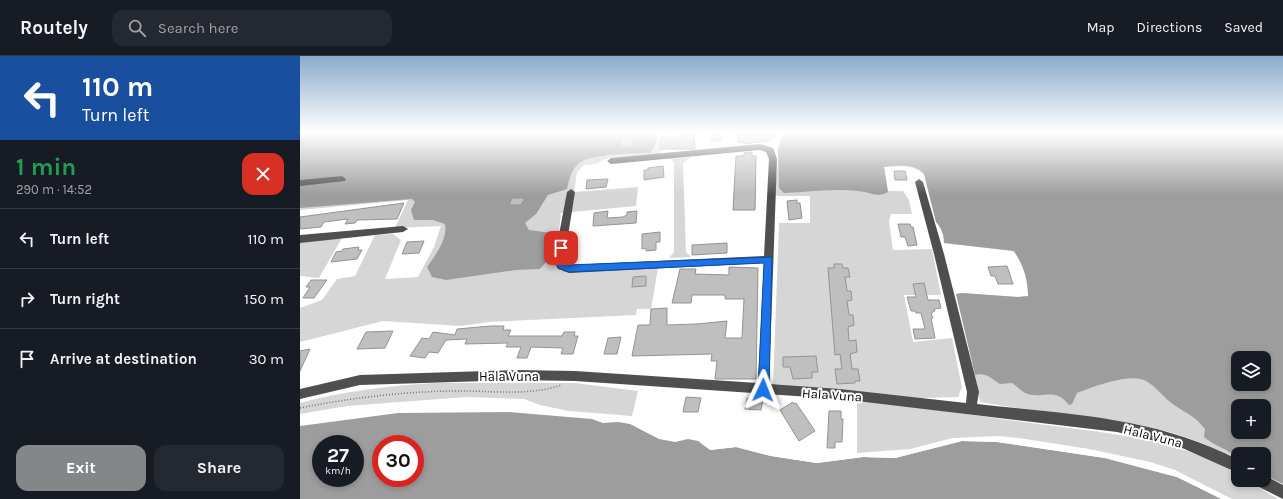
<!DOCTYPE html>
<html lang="en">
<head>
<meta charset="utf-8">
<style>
  :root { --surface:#171b24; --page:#242831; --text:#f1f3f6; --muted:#9ea1a6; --line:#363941; --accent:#858687 }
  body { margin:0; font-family:Karla,sans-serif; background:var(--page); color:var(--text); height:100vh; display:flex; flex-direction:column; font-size:15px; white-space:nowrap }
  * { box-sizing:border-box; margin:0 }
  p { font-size:13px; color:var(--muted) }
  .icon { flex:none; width:22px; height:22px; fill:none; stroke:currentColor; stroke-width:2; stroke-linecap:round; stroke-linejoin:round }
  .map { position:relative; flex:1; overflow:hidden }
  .side { display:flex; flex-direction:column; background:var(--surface); width:300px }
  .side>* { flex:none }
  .hud { background:#1a4fa0; color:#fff; overflow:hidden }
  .fabs { position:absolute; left:931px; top:295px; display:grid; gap:8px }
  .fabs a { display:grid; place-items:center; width:40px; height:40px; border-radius:8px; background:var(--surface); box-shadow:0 2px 6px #0003; font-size:20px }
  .speed { position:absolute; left:12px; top:379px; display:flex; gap:8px; font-size:20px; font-weight:700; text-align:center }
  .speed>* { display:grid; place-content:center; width:52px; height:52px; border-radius:50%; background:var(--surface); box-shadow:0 2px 6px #0003; line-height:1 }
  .speed small { font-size:10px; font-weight:400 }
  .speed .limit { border:6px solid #d22; background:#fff; color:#111 }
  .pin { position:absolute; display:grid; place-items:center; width:34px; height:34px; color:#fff; margin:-17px; border-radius:8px; box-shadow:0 2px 6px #0006 }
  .me { position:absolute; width:44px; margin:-22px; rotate:2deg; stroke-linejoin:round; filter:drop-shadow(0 0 3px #0008) }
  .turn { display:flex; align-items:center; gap:14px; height:84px; padding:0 16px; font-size:18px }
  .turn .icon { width:52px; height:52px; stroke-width:2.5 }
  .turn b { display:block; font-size:28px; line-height:34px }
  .round { display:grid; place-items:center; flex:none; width:42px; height:42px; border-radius:12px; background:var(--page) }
  .headline { display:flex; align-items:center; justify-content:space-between; height:68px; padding:0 16px }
  h1 { font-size:24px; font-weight:700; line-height:30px; color:#1e9e55 }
  .cta { display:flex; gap:8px; margin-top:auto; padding:8px 16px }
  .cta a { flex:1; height:46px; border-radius:12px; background:var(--accent); color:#fff; font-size:16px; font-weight:700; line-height:46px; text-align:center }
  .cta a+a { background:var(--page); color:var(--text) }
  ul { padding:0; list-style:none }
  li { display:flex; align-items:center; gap:12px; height:60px; padding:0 16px; border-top:1px solid var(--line) }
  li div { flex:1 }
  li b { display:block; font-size:15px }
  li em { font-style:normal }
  header { display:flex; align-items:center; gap:24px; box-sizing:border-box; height:56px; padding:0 20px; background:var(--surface); border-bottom:1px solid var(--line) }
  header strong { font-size:19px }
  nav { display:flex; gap:22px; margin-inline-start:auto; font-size:14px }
  .search { width:280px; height:36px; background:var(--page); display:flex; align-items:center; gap:10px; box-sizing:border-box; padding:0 14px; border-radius:12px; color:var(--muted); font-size:15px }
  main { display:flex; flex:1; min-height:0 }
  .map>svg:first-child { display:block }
  .green { fill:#d6d6d6 }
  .water { fill:#9d9d9d; fill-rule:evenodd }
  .pier { fill:#fff }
  .building { fill:#bfbfbf; stroke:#939393 }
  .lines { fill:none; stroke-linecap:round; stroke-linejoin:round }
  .path { stroke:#717171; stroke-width:1.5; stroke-dasharray:1 2; stroke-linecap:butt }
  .minor { fill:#4f4f4f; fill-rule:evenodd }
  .route { fill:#1a73e8; stroke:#114b97 }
  .labels { text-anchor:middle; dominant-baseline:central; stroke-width:4; stroke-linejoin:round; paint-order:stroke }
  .street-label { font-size:13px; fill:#000; stroke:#fff }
</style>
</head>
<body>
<header>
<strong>Routely</strong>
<div class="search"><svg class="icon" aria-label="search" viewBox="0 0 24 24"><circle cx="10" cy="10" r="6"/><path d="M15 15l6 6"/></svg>Search here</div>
<nav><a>Map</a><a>Directions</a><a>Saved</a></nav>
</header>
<main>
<section class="side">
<div class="hud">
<div class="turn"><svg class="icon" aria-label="left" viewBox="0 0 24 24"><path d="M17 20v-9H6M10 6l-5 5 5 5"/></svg><div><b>110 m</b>Turn left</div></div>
</div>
<div class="headline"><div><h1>1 min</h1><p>290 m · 14:52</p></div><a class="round" style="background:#d93025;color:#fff"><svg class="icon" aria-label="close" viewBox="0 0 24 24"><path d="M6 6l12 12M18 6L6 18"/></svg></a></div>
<ul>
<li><svg class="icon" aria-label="left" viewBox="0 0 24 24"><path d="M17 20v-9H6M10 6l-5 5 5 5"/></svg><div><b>Turn left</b></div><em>110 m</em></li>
<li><svg class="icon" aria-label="right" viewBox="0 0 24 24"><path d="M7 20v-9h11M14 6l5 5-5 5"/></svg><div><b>Turn right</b></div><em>150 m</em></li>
<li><svg class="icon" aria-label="arrive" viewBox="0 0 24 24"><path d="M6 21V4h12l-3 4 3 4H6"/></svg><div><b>Arrive at destination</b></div><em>30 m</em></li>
</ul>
<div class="cta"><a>Exit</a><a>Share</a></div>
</section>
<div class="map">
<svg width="983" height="443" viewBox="0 0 983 443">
  <rect width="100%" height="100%" fill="#fff"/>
  <g class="green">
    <path d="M2 77H360V98L308 102 296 108 284 109 277 116 274 136 338 131 336 150 261 157 256 202V210L261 215 358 212 351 253H337L336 259 189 266 160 270 83 265 0 286V252L22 244 37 223 55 220 75 179 93 178 101 184 85 223 118 221 134 191 141 170 95 172 108 144 0 154V79Z"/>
    <path d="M483 77H672L821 309 938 376H964L983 428 964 419V398H938V404C857 359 769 362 680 346L670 294 656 238 662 237 718 241 728 240C729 224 723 207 713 195L644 187C644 179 642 173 636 166L624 118C614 108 597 110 584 111L588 135H603L609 144 612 158H591L589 165 593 194 632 193 641 239H604L613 286 652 282 662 331 658 341 620 342 473 331 479 167H510V140H478L474 138 479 98 478 93Z"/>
    <path d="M391 101 383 107 386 196 391 201 369 202 374 196V107L371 103Z"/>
    <path d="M42 182 19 222 0 220V185Z"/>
    <path d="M133 327H275L338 335 332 360 269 355 240 349 224 343 166 341 47 350 0 358V347C43 335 88 330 133 327Z"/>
    <path d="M557 344C616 351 673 359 731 367 796 376 884 382 938 419V424C951 424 966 437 979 443H932L875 414 850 406 789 393 719 382 699 380 653 382 610 393 557 397Z"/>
  </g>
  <g class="water">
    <path d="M2 77H357C357 85 355 92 350 97 336 97 289 98 279 107 271 114 269 124 267 133L248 139 236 158 225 167 229 174 252 177 250 184 253 198 240 213 216 214 146 224 132 221 127 211C136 199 148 182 145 168L133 164H114L111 154 115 146 112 143 0 152V79Z"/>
    <path d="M483 77H983V428L964 419V398H938V402C928 393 914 390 904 381L905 373C894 359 887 358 874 349 864 342 857 331 846 325 830 316 793 331 777 337L772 348 769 349C754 331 747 343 728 338 722 336 717 330 712 327L700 328C691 323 687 316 675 319L656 238 662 237 718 241 728 240C728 224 723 208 714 195L644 187C644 179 642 173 636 166L624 118C614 107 597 110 584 111L588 136C578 142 569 136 558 135 533 132 509 136 484 137L479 132 478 93ZM938 302H964V328H938ZM938 350H964V376H938Z"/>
    <path d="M209 356 292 363 303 367 318 366 330 368 359 383 375 386 388 383 398 385 410 394 436 391 471 400 517 407 563 401 595 402 662 385 697 386 805 402 877 421 921 443H0V370L98 357ZM21 388H55V422H21ZM81 388H115V422H81Z"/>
  </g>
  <path class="pier" d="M662 383 697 384 805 400 877 419 923 443 877 421 805 402 697 386 662 385 595 402 563 401 517 407 471 400 436 391 410 394 413 392 436 389 471 398 517 405 563 399 594 400Z"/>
  <g class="building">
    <path d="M382 77H394L395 93H360L361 81 382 80Z"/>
    <path d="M411 77H422V84L411 85Z"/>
    <path d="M437 77H480L468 85 443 88V86L438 87Z"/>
    <path d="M333 82 332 91 320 92 321 83Z"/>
    <path d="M452 96V100H456L455 154H433L436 100H444V97Z"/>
    <path d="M363 110 364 121 344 124V114H348V112Z"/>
    <path d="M594 115H605L607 124H595Z"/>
    <path d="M308 123 306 131 286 133 287 124Z"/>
    <path d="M212 142H225L221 149H209Z"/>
    <path d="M497 144V147H500L502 162 489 164 487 145Z"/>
    <path d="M104 147 97 163 57 164 55 167 45 168 48 163 24 166 21 171 0 173V161Z"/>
    <path d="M308 155 307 162 323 161 327 159V156L337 155 336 167 293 170 294 157Z"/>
    <path d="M598 168H610L611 171H613L617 189 608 190 605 181H601Z"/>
    <path d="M360 176V186H356V194L346 195V192L342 193V178Z"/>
    <path d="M124 185 119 197 102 198 107 186Z"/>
    <path d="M427 187V197L392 199V189Z"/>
    <path d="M59 191 58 194H62L57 203 31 206 36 196 42 195 43 193Z"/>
    <path d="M534 208H542L543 212H548L550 221H545L547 235H551L552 244 547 245 549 259H553L554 269 548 271 549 285 556 284 557 296 550 298 552 313H558L560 325H555V327L537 328 535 313H542L540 298 535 299 528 212H534Z"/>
    <path d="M707 210 713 228H698L695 220H691L688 211Z"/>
    <path d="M429 211 458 212 456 323H415L417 305H411L412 298 332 300 338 269H350L351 253 367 252V269L397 268 427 265 425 282H442L444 243H425V239H392L391 247H372L380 213H396L395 218 429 219Z"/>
    <path d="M346 220V230L332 231 333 221Z"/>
    <path d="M11 224H27L14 242H3L10 231H6Z"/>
    <path d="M624 227 628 244H639L641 252 634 253 635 255 631 257 633 262H631L635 282 615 283 613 273H625L621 257H616L615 255H611L607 241H616L613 228Z"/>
    <path d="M191 270H204L203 274H211L208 280H262L264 276H275L274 280H278L273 298H261L263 292 231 291 227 302H217L221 291H206L208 287 165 288 167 283 146 284 138 297 129 296 125 302 110 300 122 282 129 283 133 276 155 279 157 273Z"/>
    <path d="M93 275 85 292 57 293 66 276Z"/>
    <path d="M321 281 317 298H304L308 282Z"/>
    <path d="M10 293 0 315V295Z"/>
    <path d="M516 300 518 316H512V322L493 323 490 311H483V301Z"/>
    <path d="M386 341 401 342 398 356H383Z"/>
    <path d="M447 342 463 343 461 354 445 353Z"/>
    <path d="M493 346 494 348 496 347 515 375 499 385 480 354Z"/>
    <path d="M529 355H541V363H543L542 386H535V392H527Z"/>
  </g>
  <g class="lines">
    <path class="path" d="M0 352C50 342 100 336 151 335 188 334 226 341 262 329"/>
    <g class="minor">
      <path d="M460 88 473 92 477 103 469 328 540 333 666 347 667 336 634 198 615 126 619 123 623 126 644 198 679 336 677 348C765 358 858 361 938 404V417L880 391 817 376 540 343 275 325 215 324 60 329 0 343V333L60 319 215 314 275 315 458 327 464 207 269 217 258 213 254 205 267 136 271 133 275 136 264 205 265 207 269 209 464 200 469 103 466 96 460 94 311 108 307 105 311 102Z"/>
      <path d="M42 120 46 123 45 125 0 130V124Z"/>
      <path d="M103 170 108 173 103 176 0 187V179Z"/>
      <path d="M964 419 983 429V443L955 429 954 424H964Z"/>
    </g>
  </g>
  <linearGradient id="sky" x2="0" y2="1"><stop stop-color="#8aabca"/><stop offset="0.55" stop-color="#fff"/><stop offset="1" stop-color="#fff" stop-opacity="0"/></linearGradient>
  <rect width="983" height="139" fill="url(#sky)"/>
  <path class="route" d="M261 188 265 192V208L269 209 472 201 469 334 467 338 463 339 459 338 458 334 464 207 269 216 258 212 255 204 257 192Z"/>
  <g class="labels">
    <g class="street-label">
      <text x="209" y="320">Hala Vuna</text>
      <text transform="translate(532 339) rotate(4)">Hala Vuna</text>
      <text transform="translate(853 380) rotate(14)">Hala Vuna</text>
    </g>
  </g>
</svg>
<div class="fabs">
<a><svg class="icon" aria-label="layers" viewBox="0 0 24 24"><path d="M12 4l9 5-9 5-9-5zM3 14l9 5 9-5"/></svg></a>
<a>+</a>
<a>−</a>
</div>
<div class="speed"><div>27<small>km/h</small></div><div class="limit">30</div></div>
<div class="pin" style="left:261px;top:192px;background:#d93025"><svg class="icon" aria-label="arrive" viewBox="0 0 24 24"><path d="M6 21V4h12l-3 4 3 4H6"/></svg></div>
<svg class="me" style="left:463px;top:334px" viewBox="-20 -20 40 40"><path d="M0-17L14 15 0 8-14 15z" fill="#1a73e8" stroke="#fff" stroke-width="4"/></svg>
</div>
</main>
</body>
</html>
